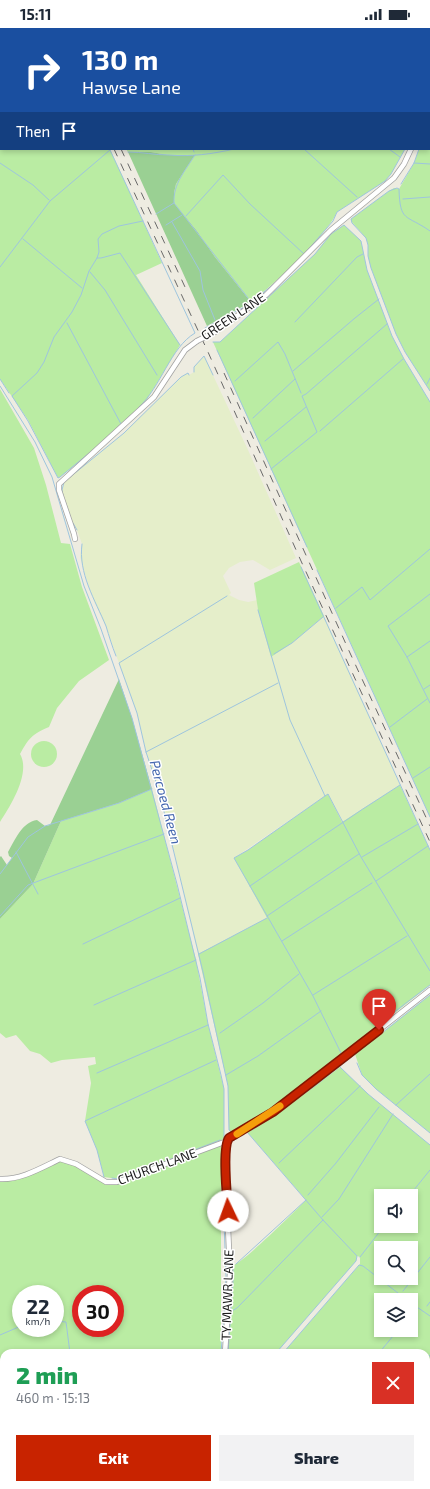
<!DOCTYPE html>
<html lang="en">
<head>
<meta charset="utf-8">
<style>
  :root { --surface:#fff; --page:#f2f2f3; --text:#1f2937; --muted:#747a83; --accent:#c82300 }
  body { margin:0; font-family:"Exo 2",sans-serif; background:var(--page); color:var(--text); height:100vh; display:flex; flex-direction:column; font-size:15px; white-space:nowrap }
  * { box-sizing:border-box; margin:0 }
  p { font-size:13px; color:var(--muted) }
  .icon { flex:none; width:22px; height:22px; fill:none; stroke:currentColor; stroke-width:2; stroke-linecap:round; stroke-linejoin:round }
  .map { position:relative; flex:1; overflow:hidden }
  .details { position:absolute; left:0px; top:1321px; width:430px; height:140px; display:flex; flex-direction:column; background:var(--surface); border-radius:12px 12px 0 0; box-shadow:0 2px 6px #0003 }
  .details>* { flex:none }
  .guide { position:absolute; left:0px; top:0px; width:430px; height:122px; box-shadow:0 2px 6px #0003; background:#1a4fa0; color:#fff; overflow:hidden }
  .controls { position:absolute; left:374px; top:1161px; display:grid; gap:8px }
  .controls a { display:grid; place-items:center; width:44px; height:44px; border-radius:0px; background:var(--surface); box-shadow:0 2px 6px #0003; font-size:20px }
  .speed { position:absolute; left:12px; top:1257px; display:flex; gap:8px; font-size:20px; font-weight:700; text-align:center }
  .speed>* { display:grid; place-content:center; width:52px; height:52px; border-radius:50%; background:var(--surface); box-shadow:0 2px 6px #0003; line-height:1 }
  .speed small { font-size:10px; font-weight:400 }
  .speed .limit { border:6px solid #d22; background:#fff; color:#111 }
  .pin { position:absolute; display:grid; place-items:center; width:34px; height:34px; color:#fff; margin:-41px -17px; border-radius:50% 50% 50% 0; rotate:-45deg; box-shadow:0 0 4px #0007 }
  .pin .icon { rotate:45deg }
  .me { position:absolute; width:44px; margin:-22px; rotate:357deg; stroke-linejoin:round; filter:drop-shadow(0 0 3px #0008) }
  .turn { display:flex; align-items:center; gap:14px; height:84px; padding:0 16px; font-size:18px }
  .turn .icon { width:52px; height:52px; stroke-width:2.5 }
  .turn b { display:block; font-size:28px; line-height:34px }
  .then { display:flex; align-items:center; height:38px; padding:0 16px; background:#0003; gap:8px; font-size:15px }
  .round { display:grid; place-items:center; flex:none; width:42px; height:42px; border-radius:0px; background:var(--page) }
  .headline { display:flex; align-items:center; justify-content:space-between; height:68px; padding:0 16px }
  h1 { font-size:24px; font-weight:800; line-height:30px; color:#1e9e55 }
  .cta { display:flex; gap:8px; margin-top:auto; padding:8px 16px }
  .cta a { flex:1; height:46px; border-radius:0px; background:var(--accent); color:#fff; font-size:16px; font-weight:800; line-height:46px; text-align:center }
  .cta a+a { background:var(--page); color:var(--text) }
  .status { display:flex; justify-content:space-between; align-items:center; height:28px; padding:0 20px; background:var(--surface); direction:ltr }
  .status svg { height:11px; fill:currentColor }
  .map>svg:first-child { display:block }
  .farmland { fill:#e5eeca }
  .grass { fill:#baeca3; fill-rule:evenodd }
  .forest { fill:#9ad093 }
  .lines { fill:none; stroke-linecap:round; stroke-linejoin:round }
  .stream { stroke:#9ec5de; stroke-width:1 }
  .minor-casing { stroke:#a3a3a3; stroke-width:6 }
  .minor { stroke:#fff; stroke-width:4.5 }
  .rail { stroke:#6a6a6a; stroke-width:1; stroke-dasharray:8 8; stroke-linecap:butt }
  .minor-bridge-casing { stroke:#a3a3a3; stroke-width:6; stroke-linecap:butt }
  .minor-bridge { stroke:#fff; stroke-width:4.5 }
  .route-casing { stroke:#821700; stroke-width:10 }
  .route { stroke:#c82300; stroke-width:7 }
  .slow { stroke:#f59e0b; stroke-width:7 }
  .labels { text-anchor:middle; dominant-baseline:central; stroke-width:3; stroke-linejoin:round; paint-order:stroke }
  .street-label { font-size:13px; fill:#1c1c1c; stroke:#fff }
  .water-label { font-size:14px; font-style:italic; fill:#4467af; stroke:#fff }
</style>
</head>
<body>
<div class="status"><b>15:11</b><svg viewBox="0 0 49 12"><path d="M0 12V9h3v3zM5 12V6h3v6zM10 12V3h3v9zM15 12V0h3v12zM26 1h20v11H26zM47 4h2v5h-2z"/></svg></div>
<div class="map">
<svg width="430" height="1461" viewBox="0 0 430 1461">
  <rect width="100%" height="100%" fill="#eeece1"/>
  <path class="farmland" d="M204 328 248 422 296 530 270 542 253 532 240 534 229 540 223 548 231 565 229 567 239 572 248 574 257 572 258 582 271 628 292 615 324 588 400 757 342 794 328 767 325 768 234 830 267 890 198 926 173 819 159 763 146 724 137 685 106 599 94 573 87 553 80 529 82 516 77 502 73 495 64 473 62 462 64 454 124 405 181 349 188 345 189 347 194 344V339Z"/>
  <g class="grass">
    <path d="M0 0 55 1H1V121H110L162 235 136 247 180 317 146 373 90 425 60 449 58 450 28 392 0 351Z"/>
    <path d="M70 0H430V31L429 32V1Z"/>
    <path d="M430 89V363L405 324 396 306 371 240 368 228V217L366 210 351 193V191L389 163 394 160 399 161 414 135 419 121H429Z"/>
    <path d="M126 121H405L391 146 385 153 337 184C332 195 324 203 317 212 296 235 275 255 251 274L215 229 197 203 174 175V165L176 156 195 127H168L151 124H128Z"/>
    <path d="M344 197 361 213 367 242 392 308 404 331 430 374V789L213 314H220L315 226 331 206Z"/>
    <path d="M0 361 34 420 46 457 61 515 70 516 82 559 109 632 79 653 57 680 49 699C32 706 29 710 20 726 31 745 11 777 0 794Z"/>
    <path d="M299 534 324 588 292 615 271 629 258 582 254 555Z"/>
    <circle cx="44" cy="726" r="13"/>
    <path d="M400 757 430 822V957L305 1056 257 1090 233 1105 229 1102 228 1058 198 926 267 890 234 830 248 822 325 768 328 766 342 794Z"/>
    <path d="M152 761 196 932 208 996 224 1061V1111L118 1151 104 1149 97 1122 85 1093 91 1055 88 1038 96 1036 95 1029 62 1032 51 1035 40 1026 30 1023 16 1007 6 1010 0 1005V891L33 856 61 793 119 775Z"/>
    <path d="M430 967V1105L376 1061 362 1047 355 1026Z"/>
    <path d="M340 1039 368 1066 430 1117V1461H264L262 1457H426V1325H283L360 1236V1229L357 1228 356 1233 276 1325H228L233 1253V1237C242 1236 296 1182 306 1172L247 1104 283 1082ZM381 1168H411V1198H381ZM381 1220H411V1250H381ZM381 1272H411V1302H381Z"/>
    <path d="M221 1115V1325H4V1457H253L255 1461H0V1151L19 1149 60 1131 76 1136 106 1154H117ZM21 1266H55V1300H21ZM81 1266H115V1300H81Z"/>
  </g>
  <g class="forest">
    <path d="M128 124H151L168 127H195L176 156 174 165V175L197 203 215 229 251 274 207 298Z"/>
    <path d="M119 651 132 690 152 761 119 775 61 793 33 856 0 891V829L1 828 7 837 12 830 9 828 8 824C15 812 22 794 37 792L45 798 50 797Z"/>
  </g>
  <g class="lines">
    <g class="stream">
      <path d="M55 0V1"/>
      <path d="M70 0V1"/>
      <path d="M213 0 215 1"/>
      <path d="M269 0V1"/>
      <path d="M325 0V1"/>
      <path d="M163 1 164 0"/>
      <path d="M234 1 235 0"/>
      <path d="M0 20H1"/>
      <path d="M429 32 430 31"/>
      <path d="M0 68H1"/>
      <path d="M429 92 430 89"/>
      <path d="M0 108H1"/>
      <path d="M193 121 194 124"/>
      <path d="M304 121 357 169"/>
      <path d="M389 121 400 129"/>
      <path d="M128 124C143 124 154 127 169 127 190 129 213 126 234 121"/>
      <path d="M195 127C185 143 173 156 174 175L248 270"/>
      <path d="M0 135 33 157 49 172"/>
      <path d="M414 135 430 136"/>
      <path d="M401 156 414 135 419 121"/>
      <path d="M403 171 430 169"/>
      <path d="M156 186 174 175"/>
      <path d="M186 188 223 147 250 176 304 226"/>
      <path d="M172 194 200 243 203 262 215 292"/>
      <path d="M166 197 182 187"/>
      <path d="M430 203C406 186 400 195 399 161L397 160 389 163 351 191 352 195 366 210 368 217V228L371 240 396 306 405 324 430 363"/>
      <path d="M23 211 82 260"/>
      <path d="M306 224 333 193 337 184 385 153 391 146 405 121"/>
      <path d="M97 230H101L120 225 180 317"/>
      <path d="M0 239 50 173 110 122 195 305C170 320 161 359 139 379"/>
      <path d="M90 244 105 262 157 347"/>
      <path d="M295 294 357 229 363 226"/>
      <path d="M67 295 121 396"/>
      <path d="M205 300 248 277 275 255"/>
      <path d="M213 314H220L315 226 331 206 344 197 361 213 367 242 392 308 404 331 430 374"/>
      <path d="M217 322 307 519"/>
      <path d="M293 343 355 290 379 271"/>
      <path d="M194 344V339L204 328 213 347"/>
      <path d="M0 351 9 365"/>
      <path d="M235 353 278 314 285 326 301 365"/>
      <path d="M427 356 430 350"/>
      <path d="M0 358 35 414 52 449 84 558 101 601 132 690 177 856 200 950 208 996 221 1047 224 1061V1113"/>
      <path d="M253 390 295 351"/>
      <path d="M320 403 403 331"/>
      <path d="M265 413 306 379"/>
      <path d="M88 426 60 449 58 450 28 393 12 368 37 345 44 334 54 309 72 284 81 267 89 243 97 230 99 224 98 211 102 206 119 198 143 193"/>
      <path d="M271 441 317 404 302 368 306 366 387 296"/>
      <path d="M63 468 62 462 64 454 124 405 181 349 188 345 189 347"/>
      <path d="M73 495 77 502"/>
      <path d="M82 516C78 545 95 572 106 598 109 608 112 618 116 628"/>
      <path d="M301 539 430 822"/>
      <path d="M317 542 430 789"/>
      <path d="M430 566 388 598 407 629 430 675"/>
      <path d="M227 568 119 635 137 685 146 724 159 763 203 944 228 1058 229 1102 233 1105 235 1104C305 1061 364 1005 430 957"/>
      <path d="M336 580 362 559 370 572 430 521"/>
      <path d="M258 582 290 692 325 768 328 766 361 829 430 943"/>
      <path d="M274 626 292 615 323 589"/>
      <path d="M407 629 430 613"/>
      <path d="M424 661 430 657"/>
      <path d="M390 699 427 671"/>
      <path d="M146 724 278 655"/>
      <path d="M413 750 430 739"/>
      <path d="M325 768 248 822 234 830 313 968 342 1027"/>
      <path d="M16 824 38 866"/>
      <path d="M362 829 418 796"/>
      <path d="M0 846 28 809 45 798 119 775 152 761"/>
      <path d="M376 853 428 818"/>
      <path d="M250 858C300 824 349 789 400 757"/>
      <path d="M0 888 28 857 164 806"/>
      <path d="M267 888 359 826"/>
      <path d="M282 913 372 855"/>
      <path d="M83 916 180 870"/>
      <path d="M199 926 267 890"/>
      <path d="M313 967 407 908"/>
      <path d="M94 977 196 932"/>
      <path d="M220 1005 263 975 299 946"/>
      <path d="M357 1035 362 1047 376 1061 430 1105"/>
      <path d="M340 1039 368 1066 430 1117"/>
      <path d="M97 1045 208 997"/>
      <path d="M226 1047 258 1028 321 983"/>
      <path d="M396 1077 430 1046"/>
      <path d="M252 1102 315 1058 430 967"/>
      <path d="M242 1108 247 1104 323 1192 357 1228 356 1233 276 1325"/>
      <path d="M228 1128 229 1115 238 1110"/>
      <path d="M228 1135 232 1203"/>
      <path d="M279 1135 360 1058"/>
      <path d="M104 1149 97 1122 85 1093 216 1032"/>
      <path d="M112 1150 118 1151 127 1148 220 1112"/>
      <path d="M308 1167 336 1135 379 1079"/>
      <path d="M409 1168 430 1142"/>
      <path d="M322 1189 339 1171 393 1086"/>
      <path d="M360 1229 384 1198"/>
      <path d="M236 1236 306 1172"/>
      <path d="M403 1263 430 1229"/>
      <path d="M411 1275 430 1288"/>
      <path d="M427 1278 430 1274"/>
      <path d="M232 1283 237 1280 323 1192"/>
      <path d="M411 1287 416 1281"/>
      <path d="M55 1293 66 1294 70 1325"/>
      <path d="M0 1307 21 1298"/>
      <path d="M221 1325 225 1273 226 1248 222 1137 224 1116"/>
      <path d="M228 1325 233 1253V1237"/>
      <path d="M283 1325 359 1237 363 1238 407 1272"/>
      <path d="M379 1325 398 1302"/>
      <path d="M426 1332 430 1327"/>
      <path d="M0 1345 4 1364"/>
      <path d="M426 1378 430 1373"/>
      <path d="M0 1420 4 1388"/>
      <path d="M426 1420 430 1416"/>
      <path d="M426 1427 430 1430"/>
      <path d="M426 1440 430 1436"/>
      <path d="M253 1457 255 1461"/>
      <path d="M262 1457 264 1461"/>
      <path d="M311 1457 314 1459 312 1461"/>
      <path d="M159 1461 163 1457"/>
      <path d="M231 1461 236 1457"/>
      <path d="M407 1461 411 1457"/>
    </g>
    <defs>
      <g id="minor">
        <path d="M429 62 430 58"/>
        <path d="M215 304 266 267 331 202 394 150 404 136 411 121"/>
        <path d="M75 511 74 506 59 462V456L154 369 185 322 197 313"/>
        <path d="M227 1113 229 1110 251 1098 296 1067 430 962"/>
        <path d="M0 1151C21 1152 41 1140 60 1131L76 1136 106 1154H117L227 1113"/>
        <path d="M225 1325 230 1245 225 1130 227 1113"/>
        <path d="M259 1457 261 1461"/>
      </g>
    </defs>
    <use href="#minor" class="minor-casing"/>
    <use href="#minor" class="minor"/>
    <g class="rail">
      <path d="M59 0V1"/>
      <path d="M65 0 66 1"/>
      <path d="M114 121 208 324 301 533 430 814"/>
      <path d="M121 121 185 259"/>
      <path d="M224 345 350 625 430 798"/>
    </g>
    <defs>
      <path id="minor-bridge" d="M197 313 215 304"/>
    </defs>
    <use href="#minor-bridge" class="minor-bridge-casing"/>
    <use href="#minor-bridge" class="minor-bridge"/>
  </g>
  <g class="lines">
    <defs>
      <path id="route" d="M228 1183C227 1168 222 1120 229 1110L273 1084 379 1002"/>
    </defs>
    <use href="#route" class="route-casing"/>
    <use href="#route" class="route"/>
    <path class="slow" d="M237 1106 280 1078"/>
  </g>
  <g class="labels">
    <g class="street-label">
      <text transform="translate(233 288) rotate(-34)">GREEN LANE</text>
      <text transform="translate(157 1138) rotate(-20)">CHURCH LANE</text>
      <text transform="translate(227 1267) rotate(-88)">TY MAWR LANE</text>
    </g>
    <g class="water-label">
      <text transform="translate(166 774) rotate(75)">Percoed Reen</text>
    </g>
  </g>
</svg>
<div class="controls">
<a><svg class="icon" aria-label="sound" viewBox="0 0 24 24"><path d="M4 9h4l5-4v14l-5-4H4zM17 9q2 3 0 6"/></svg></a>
<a><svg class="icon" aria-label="search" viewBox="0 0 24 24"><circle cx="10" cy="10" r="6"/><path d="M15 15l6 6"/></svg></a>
<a><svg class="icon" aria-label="layers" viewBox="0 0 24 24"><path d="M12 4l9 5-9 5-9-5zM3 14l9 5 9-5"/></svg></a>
</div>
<div class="speed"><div>22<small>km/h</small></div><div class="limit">30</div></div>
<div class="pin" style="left:379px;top:1002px;background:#d93025"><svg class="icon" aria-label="arrive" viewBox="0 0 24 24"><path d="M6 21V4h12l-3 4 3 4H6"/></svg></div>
<svg class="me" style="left:228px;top:1183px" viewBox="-20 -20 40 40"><circle r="19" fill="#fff"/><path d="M0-13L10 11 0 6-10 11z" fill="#c82300"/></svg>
<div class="guide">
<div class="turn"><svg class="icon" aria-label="right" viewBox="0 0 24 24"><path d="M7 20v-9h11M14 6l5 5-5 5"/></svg><div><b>130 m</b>Hawse Lane</div></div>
<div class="then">Then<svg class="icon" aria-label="arrive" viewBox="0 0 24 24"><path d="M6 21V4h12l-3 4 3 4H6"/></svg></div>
</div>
<section class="details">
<div class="headline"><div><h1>2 min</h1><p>460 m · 15:13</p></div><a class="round" style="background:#d93025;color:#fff"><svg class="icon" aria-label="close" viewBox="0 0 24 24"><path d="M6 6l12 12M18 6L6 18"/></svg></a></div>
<div class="cta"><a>Exit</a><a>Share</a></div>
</section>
</div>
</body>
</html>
